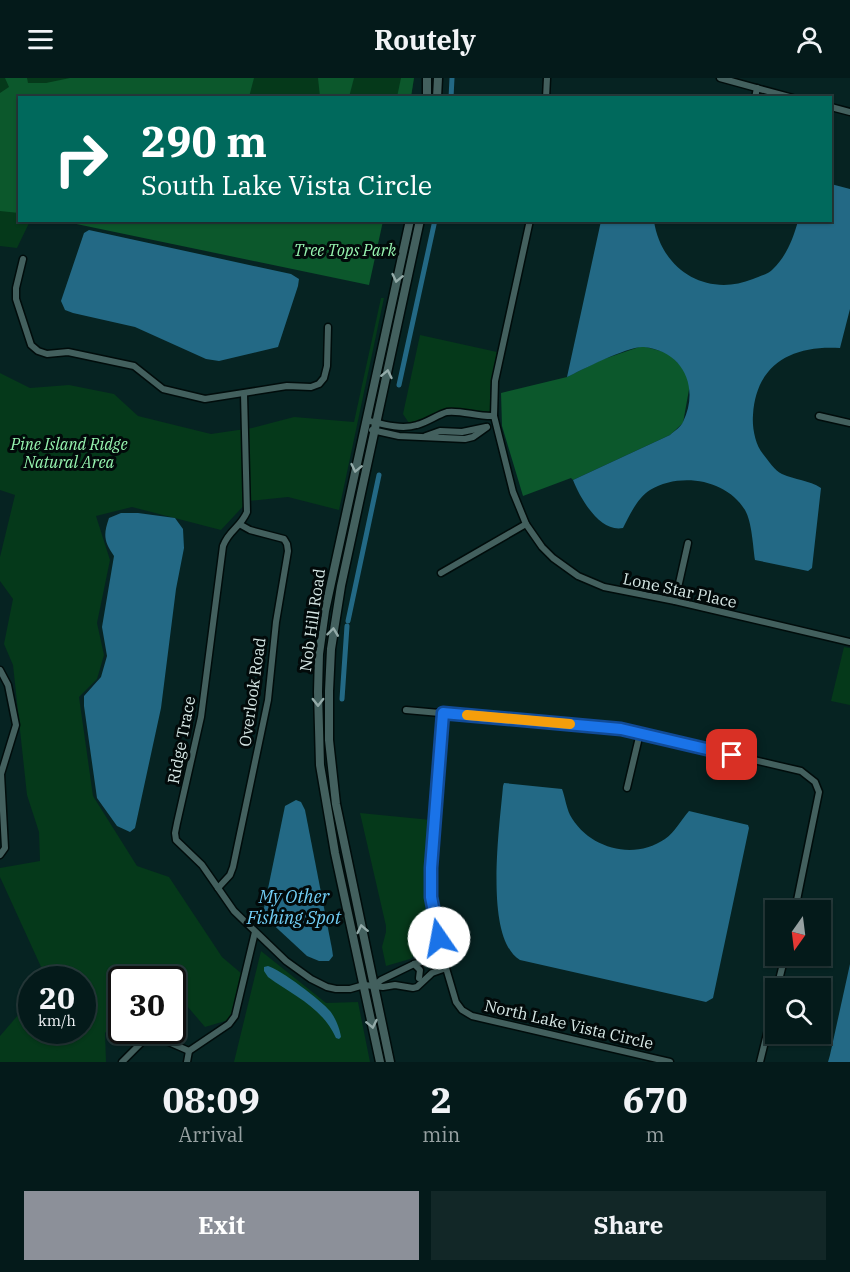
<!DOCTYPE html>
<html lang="en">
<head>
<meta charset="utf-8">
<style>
  :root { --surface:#041a1a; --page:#122727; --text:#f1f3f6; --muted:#97a1a2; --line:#253839; --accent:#8c9099 }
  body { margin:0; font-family:"IBM Plex Serif",serif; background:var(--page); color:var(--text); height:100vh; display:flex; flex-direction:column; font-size:22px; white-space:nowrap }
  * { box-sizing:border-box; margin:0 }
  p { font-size:20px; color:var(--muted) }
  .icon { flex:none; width:33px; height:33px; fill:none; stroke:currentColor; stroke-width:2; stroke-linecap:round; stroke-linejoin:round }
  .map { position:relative; height:984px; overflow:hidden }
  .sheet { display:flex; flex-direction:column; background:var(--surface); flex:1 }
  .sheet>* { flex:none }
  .guide { position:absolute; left:18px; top:18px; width:814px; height:126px; border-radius:0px; box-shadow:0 2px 4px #0004,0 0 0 2px var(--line); background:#00695c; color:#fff; overflow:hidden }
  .needle { width:39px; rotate:194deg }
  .buttons { position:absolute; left:765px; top:822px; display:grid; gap:12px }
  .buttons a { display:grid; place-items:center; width:66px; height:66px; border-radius:0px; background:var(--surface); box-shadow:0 2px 4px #0004,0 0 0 2px var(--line); font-size:30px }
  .speed { position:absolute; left:18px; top:888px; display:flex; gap:12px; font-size:30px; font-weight:700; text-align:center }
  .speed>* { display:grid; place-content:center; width:78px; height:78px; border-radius:50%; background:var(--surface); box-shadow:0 2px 4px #0004,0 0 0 2px var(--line); line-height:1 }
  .speed small { font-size:15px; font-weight:400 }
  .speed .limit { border:3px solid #111; border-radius:9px; background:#fff; color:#111 }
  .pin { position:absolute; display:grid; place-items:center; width:51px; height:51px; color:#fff; margin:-26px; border-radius:12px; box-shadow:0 3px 9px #0006 }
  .me { position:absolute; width:66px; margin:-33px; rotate:348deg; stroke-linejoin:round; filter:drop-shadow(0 0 4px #0008) }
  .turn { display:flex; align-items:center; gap:21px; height:126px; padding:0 24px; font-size:27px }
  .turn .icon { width:78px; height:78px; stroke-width:2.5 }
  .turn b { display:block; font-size:42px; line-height:51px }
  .eta { display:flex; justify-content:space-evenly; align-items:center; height:102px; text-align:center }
  .eta b { font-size:36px; font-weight:700; line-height:42px }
  .button { display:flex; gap:12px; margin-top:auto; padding:12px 24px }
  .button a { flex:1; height:69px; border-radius:0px; background:var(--accent); color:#fff; font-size:24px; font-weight:700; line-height:69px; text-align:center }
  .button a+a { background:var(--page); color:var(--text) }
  header { display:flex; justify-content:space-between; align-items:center; height:78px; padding:0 24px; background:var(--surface); font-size:27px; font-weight:700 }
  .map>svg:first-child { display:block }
  .green { fill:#05391a }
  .forest { fill:#0c582c }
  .water { fill:#236985 }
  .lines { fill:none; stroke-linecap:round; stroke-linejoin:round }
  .canal { stroke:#236985; stroke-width:5 }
  .street-casing { stroke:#000c0b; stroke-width:9 }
  .secondary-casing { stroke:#000c0b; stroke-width:11 }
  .street { stroke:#43605e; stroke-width:6 }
  .secondary { stroke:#43605e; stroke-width:8 }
  .oneway { stroke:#94aba9 }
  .route-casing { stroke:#114b97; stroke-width:15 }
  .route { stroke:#1a73e8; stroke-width:10 }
  .slow { stroke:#f59e0b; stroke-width:10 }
  .labels { text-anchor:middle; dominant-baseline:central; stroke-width:6; stroke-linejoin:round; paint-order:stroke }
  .park-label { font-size:16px; font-style:italic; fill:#97f5b0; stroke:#020a0a }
  .street-label { font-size:16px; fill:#d7e8e6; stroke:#020a0a }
  .water-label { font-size:18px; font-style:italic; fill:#72cff7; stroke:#020a0a }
</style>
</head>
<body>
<header><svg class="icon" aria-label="menu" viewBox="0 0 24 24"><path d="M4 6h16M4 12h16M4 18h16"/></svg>Routely<svg class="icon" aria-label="person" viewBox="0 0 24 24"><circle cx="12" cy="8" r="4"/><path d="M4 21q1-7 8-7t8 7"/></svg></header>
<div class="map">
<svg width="850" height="984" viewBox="0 0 850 984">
  <rect width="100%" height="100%" fill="#062322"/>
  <g class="green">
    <path d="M0 0H414L411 19 20 20V142L30 143 17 170 0 168Z"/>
    <path d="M381 220H384L339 432 288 419 248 423 221 452 132 429 96 438 110 482 97 545 104 577 97 601 79 619 93 718 137 788 169 799 222 879 242 896 232 941 205 949 175 914H173L172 902H122L121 938 105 955 106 984H0V958L31 922 32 952H82V902L38 901 42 891 0 799V790L40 783 39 754 27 717 13 587 4 566 13 521 0 503V479L15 417 0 412V295L30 310 69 307 114 316 138 338 211 356 252 350 294 339 354 344Z"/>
    <path d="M420 257 497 274 490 311V333L486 336 443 332 423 342 409 345 403 336Z"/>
    <path d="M844 569 850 570V627L831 623Z"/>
    <path d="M360 735 431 742 426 804 427 823 435 865 429 867 410 881 386 888 382 869 386 854V848Z"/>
    <path d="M261 873 326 925 358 924 370 984H234Z"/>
  </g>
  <g class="forest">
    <path d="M5 0H27L28 5H46L70 0H254L249 19 20 20 19 135 0 133V15L9 9Z"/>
    <path d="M318 0H354L349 19H320Z"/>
    <path d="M401 0H414L411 19H397Z"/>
    <path d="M62 143H383L369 207Z"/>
    <path d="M642 268 668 275 685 292 690 306 683 345 670 357 573 402 571 400 523 418 502 348 501 315 567 299 601 282Z"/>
  </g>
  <g class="water">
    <path d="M831 106 850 111V231L840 270C792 267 756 286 753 337 752 349 755 366 763 376 768 382 775 393 782 396 795 402 809 402 821 410L812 490 808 493 755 482C753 469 752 444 745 432 726 401 680 394 650 412 638 419 629 438 623 450 600 455 580 420 573 402L670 357C674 353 681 349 683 344 700 309 683 273 644 269 630 267 581 292 567 299L601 143H654C661 191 706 220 753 201 759 198 769 196 773 191 787 177 793 161 798 143L831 142Z"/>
    <path d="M89 152 291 196 299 201 298 208 278 269 219 283 206 281 135 249 73 235 65 232 61 223 84 155Z"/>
    <path d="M121 435H138L175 440 183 451 184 470 176 511 161 630 135 750 130 754 117 748 97 720 84 628V618L101 599 107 578 102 549 114 478C104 464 103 457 109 440Z"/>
    <path d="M504 705 562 711C565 719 566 728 570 737 588 770 633 783 665 761 675 754 681 742 689 733L748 747 749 750 713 920 706 924 520 882C483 860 500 746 503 708Z"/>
    <path d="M296 722 301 724 305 732 332 871 333 878 329 883H319L307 878 266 840 264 830 285 728Z"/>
    <path d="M850 886V984H828L830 977Z"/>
    <path d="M268 888C280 891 322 923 330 933 335 939 340 951 341 959L339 961 336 960C322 929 294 918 268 899L264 893V889Z"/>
  </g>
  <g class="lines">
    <g class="canal">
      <path d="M451 20 452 0"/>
      <path d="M399 307 435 142"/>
      <path d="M348 543 379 397"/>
      <path d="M342 621 347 548"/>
    </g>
    <defs>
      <g id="street">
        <path d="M720 0 793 20"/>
        <path d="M546 20 547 0"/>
        <path d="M755 20 757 10"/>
        <path d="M831 29 850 34"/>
        <path d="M530 142 495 303 494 338 513 414 526 446 542 469 553 480 578 498 604 509 675 523 850 564"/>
        <path d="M23 181 16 210V221L31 267 38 273 47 276 68 274 134 288 163 311 205 321 287 308 311 309 319 306 324 300 327 288 328 249"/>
        <path d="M244 316 247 434C240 450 229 452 223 468L201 639 177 745 175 755 176 762 202 787 234 833 286 883 311 901 327 909 336 911H350L364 907 383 909 395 907 413 910 417 909 432 895 446 890"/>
        <path d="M819 338 850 345"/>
        <path d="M366 342C382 346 401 352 417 347 428 344 437 337 447 334 461 332 478 339 494 338"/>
        <path d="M372 352 399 358 465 361 473 359 487 349"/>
        <path d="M426 358 440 353 462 354 486 349"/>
        <path d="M441 495 526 446"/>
        <path d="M675 523 688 465"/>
        <path d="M0 592 8 607 16 647 1 696 5 770 0 777"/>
        <path d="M406 632 621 651 801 693 815 704 819 714 795 832"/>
        <path d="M443 635 431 790V819L446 890 456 924 462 932 472 938 670 984"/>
        <path d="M627 710 640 655"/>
        <path d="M218 810 230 797 233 789 268 622 276 544 288 473 287 466 284 461 250 452 241 447"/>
        <path d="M414 886 420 892 419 900"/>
        <path d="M374 908 381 902 414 886 444 878"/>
        <path d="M777 910 785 878"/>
        <path d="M189 973 229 946 235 938 255 854"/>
        <path d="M122 984 144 962 155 958 189 973"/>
        <path d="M187 984 189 973"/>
        <path d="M760 984 776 919"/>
      </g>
      <g id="secondary">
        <path d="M427 20V0"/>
        <path d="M437 20 438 0"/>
        <path d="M380 984 335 775 320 687 318 614 319 576 325 533 410 142"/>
        <path d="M390 984 336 726 329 662V613L331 571 341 508 420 142"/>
      </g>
    </defs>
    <use href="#street" class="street-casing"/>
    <use href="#secondary" class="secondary-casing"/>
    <use href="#street" class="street"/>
    <use href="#secondary" class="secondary"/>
  </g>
  <defs><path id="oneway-chevron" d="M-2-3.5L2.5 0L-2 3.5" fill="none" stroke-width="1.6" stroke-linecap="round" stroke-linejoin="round" transform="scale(1.5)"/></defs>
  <g class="oneway">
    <use href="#oneway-chevron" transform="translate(397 200) rotate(102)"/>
    <use href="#oneway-chevron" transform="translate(387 296) rotate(-78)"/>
    <use href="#oneway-chevron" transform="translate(356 390) rotate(102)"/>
    <use href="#oneway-chevron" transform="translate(333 554) rotate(-83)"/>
    <use href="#oneway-chevron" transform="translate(318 624) rotate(90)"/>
    <use href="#oneway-chevron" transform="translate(362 851) rotate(-102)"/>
    <use href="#oneway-chevron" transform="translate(372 946) rotate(78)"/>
  </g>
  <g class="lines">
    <defs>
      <path id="route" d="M439 860 431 819V790L443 635 621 651 732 677"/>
    </defs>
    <use href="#route" class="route-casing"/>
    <use href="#route" class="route"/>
    <path class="slow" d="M467 637 570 646"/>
  </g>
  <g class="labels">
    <g class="park-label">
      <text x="345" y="172">Tree Tops Park</text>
      <text x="69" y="366">Pine Island Ridge<tspan x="69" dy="18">Natural Area</tspan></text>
    </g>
    <g class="street-label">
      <text transform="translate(680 512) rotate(12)">Lone Star Place</text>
      <text transform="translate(312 542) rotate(-82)">Nob Hill Road</text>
      <text transform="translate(252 614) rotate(-82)">Overlook Road</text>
      <text transform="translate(181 662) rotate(-79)">Ridge Trace</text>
      <text transform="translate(569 946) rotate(13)">North Lake Vista Circle</text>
    </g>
    <g class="water-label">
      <text x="294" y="818">My Other<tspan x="294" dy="21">Fishing Spot</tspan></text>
    </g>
  </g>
</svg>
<div class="buttons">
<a><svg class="needle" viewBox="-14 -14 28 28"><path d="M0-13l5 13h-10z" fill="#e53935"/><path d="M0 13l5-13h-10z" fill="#97a1a2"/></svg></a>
<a><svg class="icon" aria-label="search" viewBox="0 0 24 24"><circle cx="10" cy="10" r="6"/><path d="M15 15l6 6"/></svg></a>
</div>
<div class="speed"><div>20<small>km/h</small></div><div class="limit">30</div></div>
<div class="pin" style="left:732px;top:677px;background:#d93025"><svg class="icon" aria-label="arrive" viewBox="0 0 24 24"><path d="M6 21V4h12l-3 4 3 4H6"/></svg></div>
<svg class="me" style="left:439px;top:860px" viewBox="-20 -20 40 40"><circle r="19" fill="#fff"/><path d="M0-13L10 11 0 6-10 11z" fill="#1a73e8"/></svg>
<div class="guide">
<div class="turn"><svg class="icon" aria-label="right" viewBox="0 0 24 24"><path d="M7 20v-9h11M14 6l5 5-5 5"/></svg><div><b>290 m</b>South Lake Vista Circle</div></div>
</div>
</div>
<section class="sheet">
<div class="eta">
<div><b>08:09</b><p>Arrival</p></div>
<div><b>2</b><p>min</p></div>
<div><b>670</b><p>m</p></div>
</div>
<div class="button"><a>Exit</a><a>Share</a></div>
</section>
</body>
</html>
